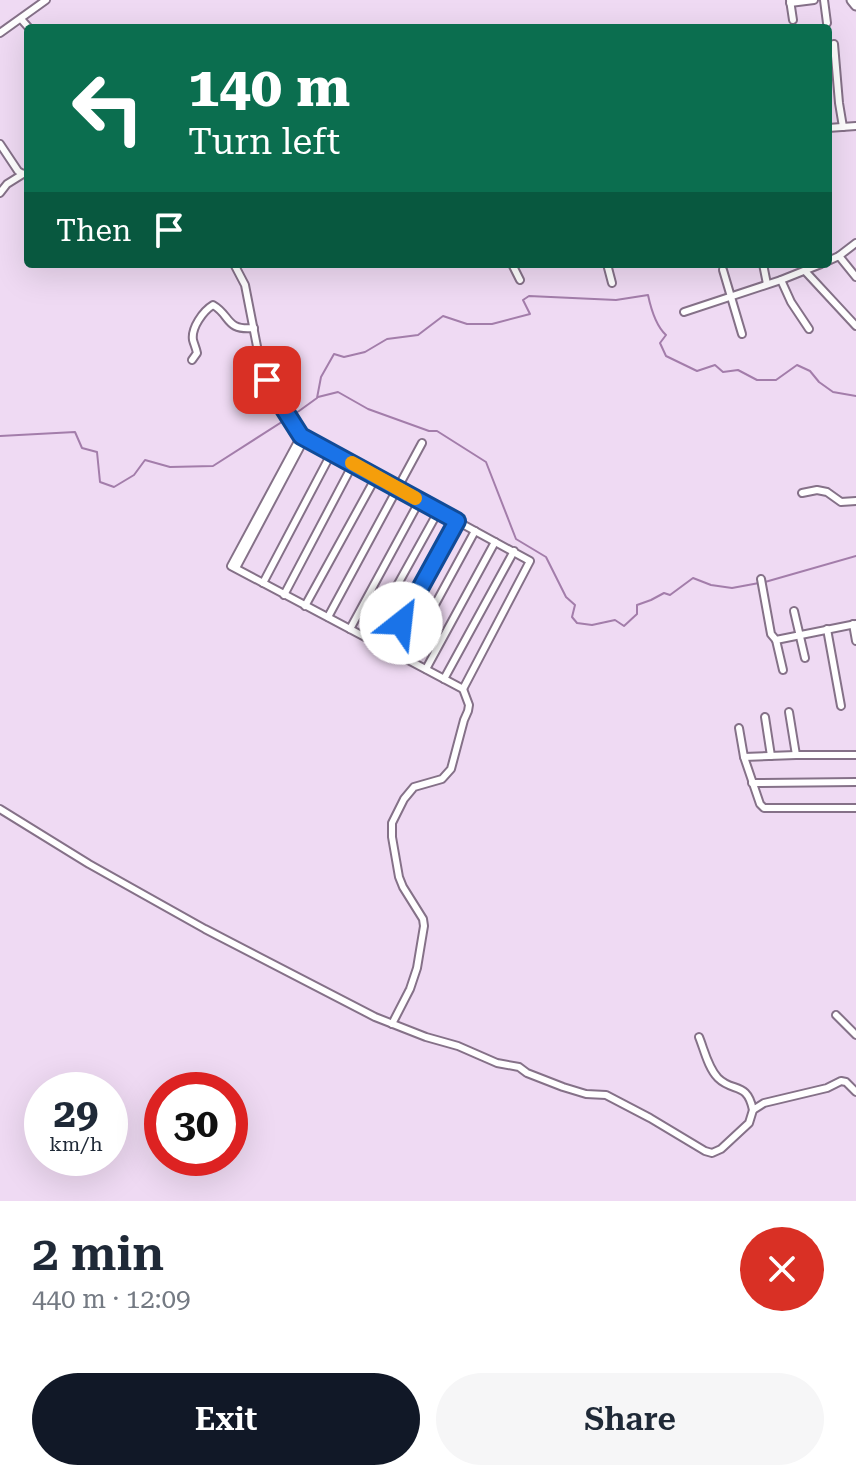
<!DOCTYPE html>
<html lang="en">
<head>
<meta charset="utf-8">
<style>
  :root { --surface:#fff; --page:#f6f6f7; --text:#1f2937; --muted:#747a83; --accent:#111827 }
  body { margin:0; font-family:"Roboto Serif",serif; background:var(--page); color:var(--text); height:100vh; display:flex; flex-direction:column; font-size:30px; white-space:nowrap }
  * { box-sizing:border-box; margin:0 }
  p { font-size:26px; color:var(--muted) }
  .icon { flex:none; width:44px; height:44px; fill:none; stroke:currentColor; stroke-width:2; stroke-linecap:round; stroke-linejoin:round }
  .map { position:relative; height:1201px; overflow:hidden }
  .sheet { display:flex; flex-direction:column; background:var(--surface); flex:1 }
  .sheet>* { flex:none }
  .hud { position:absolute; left:24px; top:24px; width:808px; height:244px; border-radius:8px; box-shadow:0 8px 32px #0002; background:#0b6e4f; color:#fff; overflow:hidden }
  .speed { position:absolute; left:24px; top:1072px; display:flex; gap:16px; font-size:40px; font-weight:700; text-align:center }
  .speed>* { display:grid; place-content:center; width:104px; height:104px; border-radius:50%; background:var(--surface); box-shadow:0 8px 32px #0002; line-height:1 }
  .speed small { font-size:20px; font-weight:400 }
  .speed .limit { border:12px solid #d22; background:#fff; color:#111 }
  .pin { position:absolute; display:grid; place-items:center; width:68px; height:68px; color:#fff; margin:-34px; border-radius:16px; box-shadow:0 4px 12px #0006 }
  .me { position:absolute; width:88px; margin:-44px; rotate:29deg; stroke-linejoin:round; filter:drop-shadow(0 0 6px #0008) }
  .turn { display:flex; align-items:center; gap:28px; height:168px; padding:0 32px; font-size:36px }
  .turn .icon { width:104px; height:104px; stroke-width:2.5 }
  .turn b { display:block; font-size:56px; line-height:68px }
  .then { display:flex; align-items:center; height:76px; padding:0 32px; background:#0003; gap:16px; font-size:30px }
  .round { display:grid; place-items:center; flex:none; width:84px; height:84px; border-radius:42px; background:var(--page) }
  .headline { display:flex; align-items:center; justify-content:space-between; height:136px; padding:0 32px }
  h1 { font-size:48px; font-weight:600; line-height:60px }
  .button { display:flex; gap:16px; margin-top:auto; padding:16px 32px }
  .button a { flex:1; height:92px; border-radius:48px; background:var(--accent); color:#fff; font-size:32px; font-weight:600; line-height:92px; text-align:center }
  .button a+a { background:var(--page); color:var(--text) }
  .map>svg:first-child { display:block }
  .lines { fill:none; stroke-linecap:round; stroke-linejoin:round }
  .stream { stroke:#a37daa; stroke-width:2 }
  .street-casing { stroke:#857188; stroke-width:10 }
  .secondary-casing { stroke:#857188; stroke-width:13 }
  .street { stroke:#fff; stroke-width:6 }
  .secondary { stroke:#fff; stroke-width:9 }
  .route-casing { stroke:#114b97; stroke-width:20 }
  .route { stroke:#1a73e8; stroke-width:14 }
  .slow { stroke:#f59e0b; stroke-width:14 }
</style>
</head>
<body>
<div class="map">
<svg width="856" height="1201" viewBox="0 0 856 1201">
  <rect width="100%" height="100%" fill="#efdaf3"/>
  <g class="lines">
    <g class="stream">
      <path d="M318 397 338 392 368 409 429 431H437L486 462 516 539 546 557 566 597 575 605 572 617 577 623 592 625 615 620 624 626 637 614V605L651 600 664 593 670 595 693 578 711 585 732 588 759 583"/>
      <path d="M0 436 75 432 82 448 97 452 100 482 114 487 134 475 145 460 170 467 213 466 299 411 317 398 321 377 334 354 344 357 365 352 387 339 418 335 443 316 467 324H492L530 314 523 300 529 296 616 300 648 295C651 309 656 326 666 335L660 343 666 356 697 371 715 365 723 372 738 370 757 380H776L797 365 810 371 819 382 833 392 856 396"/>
      <path d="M765 582 856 556"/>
    </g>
    <defs>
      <g id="street">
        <path d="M790 0 793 20"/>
        <path d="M824 0 827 23"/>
        <path d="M790 3 814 0"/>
        <path d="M21 19 29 28"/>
        <path d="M0 33 46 0"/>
        <path d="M834 44 839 103 843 127"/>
        <path d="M828 128 856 126"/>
        <path d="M0 144 18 171 23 174 28 173"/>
        <path d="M0 193 7 184 23 174"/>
        <path d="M839 256 856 277"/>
        <path d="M828 261 839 256 856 243"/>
        <path d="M234 264 245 285 262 372C267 380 266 391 275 395L301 436 530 561 463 689 231 566 301 436"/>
        <path d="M512 264 520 280"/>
        <path d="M607 264 612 283"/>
        <path d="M763 264 767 284"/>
        <path d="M723 270 742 334"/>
        <path d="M805 271 856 326"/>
        <path d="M781 280 791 302 809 329"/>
        <path d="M684 312 781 280 821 264"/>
        <path d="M192 360 197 353C196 348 194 344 193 340 191 328 203 311 213 305 231 315 225 331 254 328"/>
        <path d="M267 380 273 382 278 391 275 395"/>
        <path d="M802 493 817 490 827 492 841 502 856 501"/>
        <path d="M236 568 305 438"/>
        <path d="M761 579 771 634 776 640 856 624"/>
        <path d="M263 583 332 452"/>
        <path d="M284 595 353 464"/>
        <path d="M305 606 376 477"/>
        <path d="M794 611 805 658"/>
        <path d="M328 617 422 443"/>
        <path d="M853 624 856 641"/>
        <path d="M350 629 420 500"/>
        <path d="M827 629 841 706"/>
        <path d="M368 638 439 510"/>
        <path d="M776 640 783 670"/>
        <path d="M387 648 457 521"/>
        <path d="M406 658 475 531"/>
        <path d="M426 669 495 542"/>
        <path d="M444 679 514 551"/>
        <path d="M789 712 796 755"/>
        <path d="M765 717 771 756"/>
        <path d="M739 728 744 757 796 755H856"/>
        <path d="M744 757 760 804 764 808H856"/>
        <path d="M752 783 856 782"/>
        <path d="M0 809 89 864 205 929 375 1017 426 1037 458 1046 497 1063 519 1067 527 1073 563 1087 586 1094 606 1095 650 1118 705 1151 712 1153 721 1149 749 1123 753 1110 764 1103 827 1088 841 1081 846 1082 856 1092"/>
        <path d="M836 1015 856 1035"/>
        <path d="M392 1024 410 989 417 968 424 926 423 919 403 887 399 877 392 837V823L404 799 414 787 442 779 451 769 464 720 468 711 469 705 463 689"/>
        <path d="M699 1037C704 1049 708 1068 718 1078 733 1093 747 1081 753 1110"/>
      </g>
      <path id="secondary" d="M852 0 856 5"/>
    </defs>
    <use href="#street" class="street-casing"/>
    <use href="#secondary" class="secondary-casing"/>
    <use href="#street" class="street"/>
    <use href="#secondary" class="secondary"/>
  </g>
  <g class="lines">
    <defs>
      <path id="route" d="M267 380C267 387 268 392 275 395L301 436 457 521 401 623"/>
    </defs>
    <use href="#route" class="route-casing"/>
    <use href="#route" class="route"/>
    <path class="slow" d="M352 463 415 498"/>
  </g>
</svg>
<div class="speed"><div>29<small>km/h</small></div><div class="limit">30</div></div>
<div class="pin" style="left:267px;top:380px;background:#d93025"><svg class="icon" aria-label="arrive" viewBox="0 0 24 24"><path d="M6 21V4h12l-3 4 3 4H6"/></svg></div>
<svg class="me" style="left:401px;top:623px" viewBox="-20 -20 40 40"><circle r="19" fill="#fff"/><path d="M0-13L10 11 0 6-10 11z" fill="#1a73e8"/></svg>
<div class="hud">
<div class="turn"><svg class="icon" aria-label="left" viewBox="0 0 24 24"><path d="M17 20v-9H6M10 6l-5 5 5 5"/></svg><div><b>140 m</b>Turn left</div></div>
<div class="then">Then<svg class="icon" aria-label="arrive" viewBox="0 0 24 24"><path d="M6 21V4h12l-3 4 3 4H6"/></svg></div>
</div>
</div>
<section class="sheet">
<div class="headline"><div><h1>2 min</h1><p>440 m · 12:09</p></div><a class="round" style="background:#d93025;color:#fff"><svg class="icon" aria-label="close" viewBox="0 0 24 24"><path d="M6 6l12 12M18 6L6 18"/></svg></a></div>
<div class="button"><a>Exit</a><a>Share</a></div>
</section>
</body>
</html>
